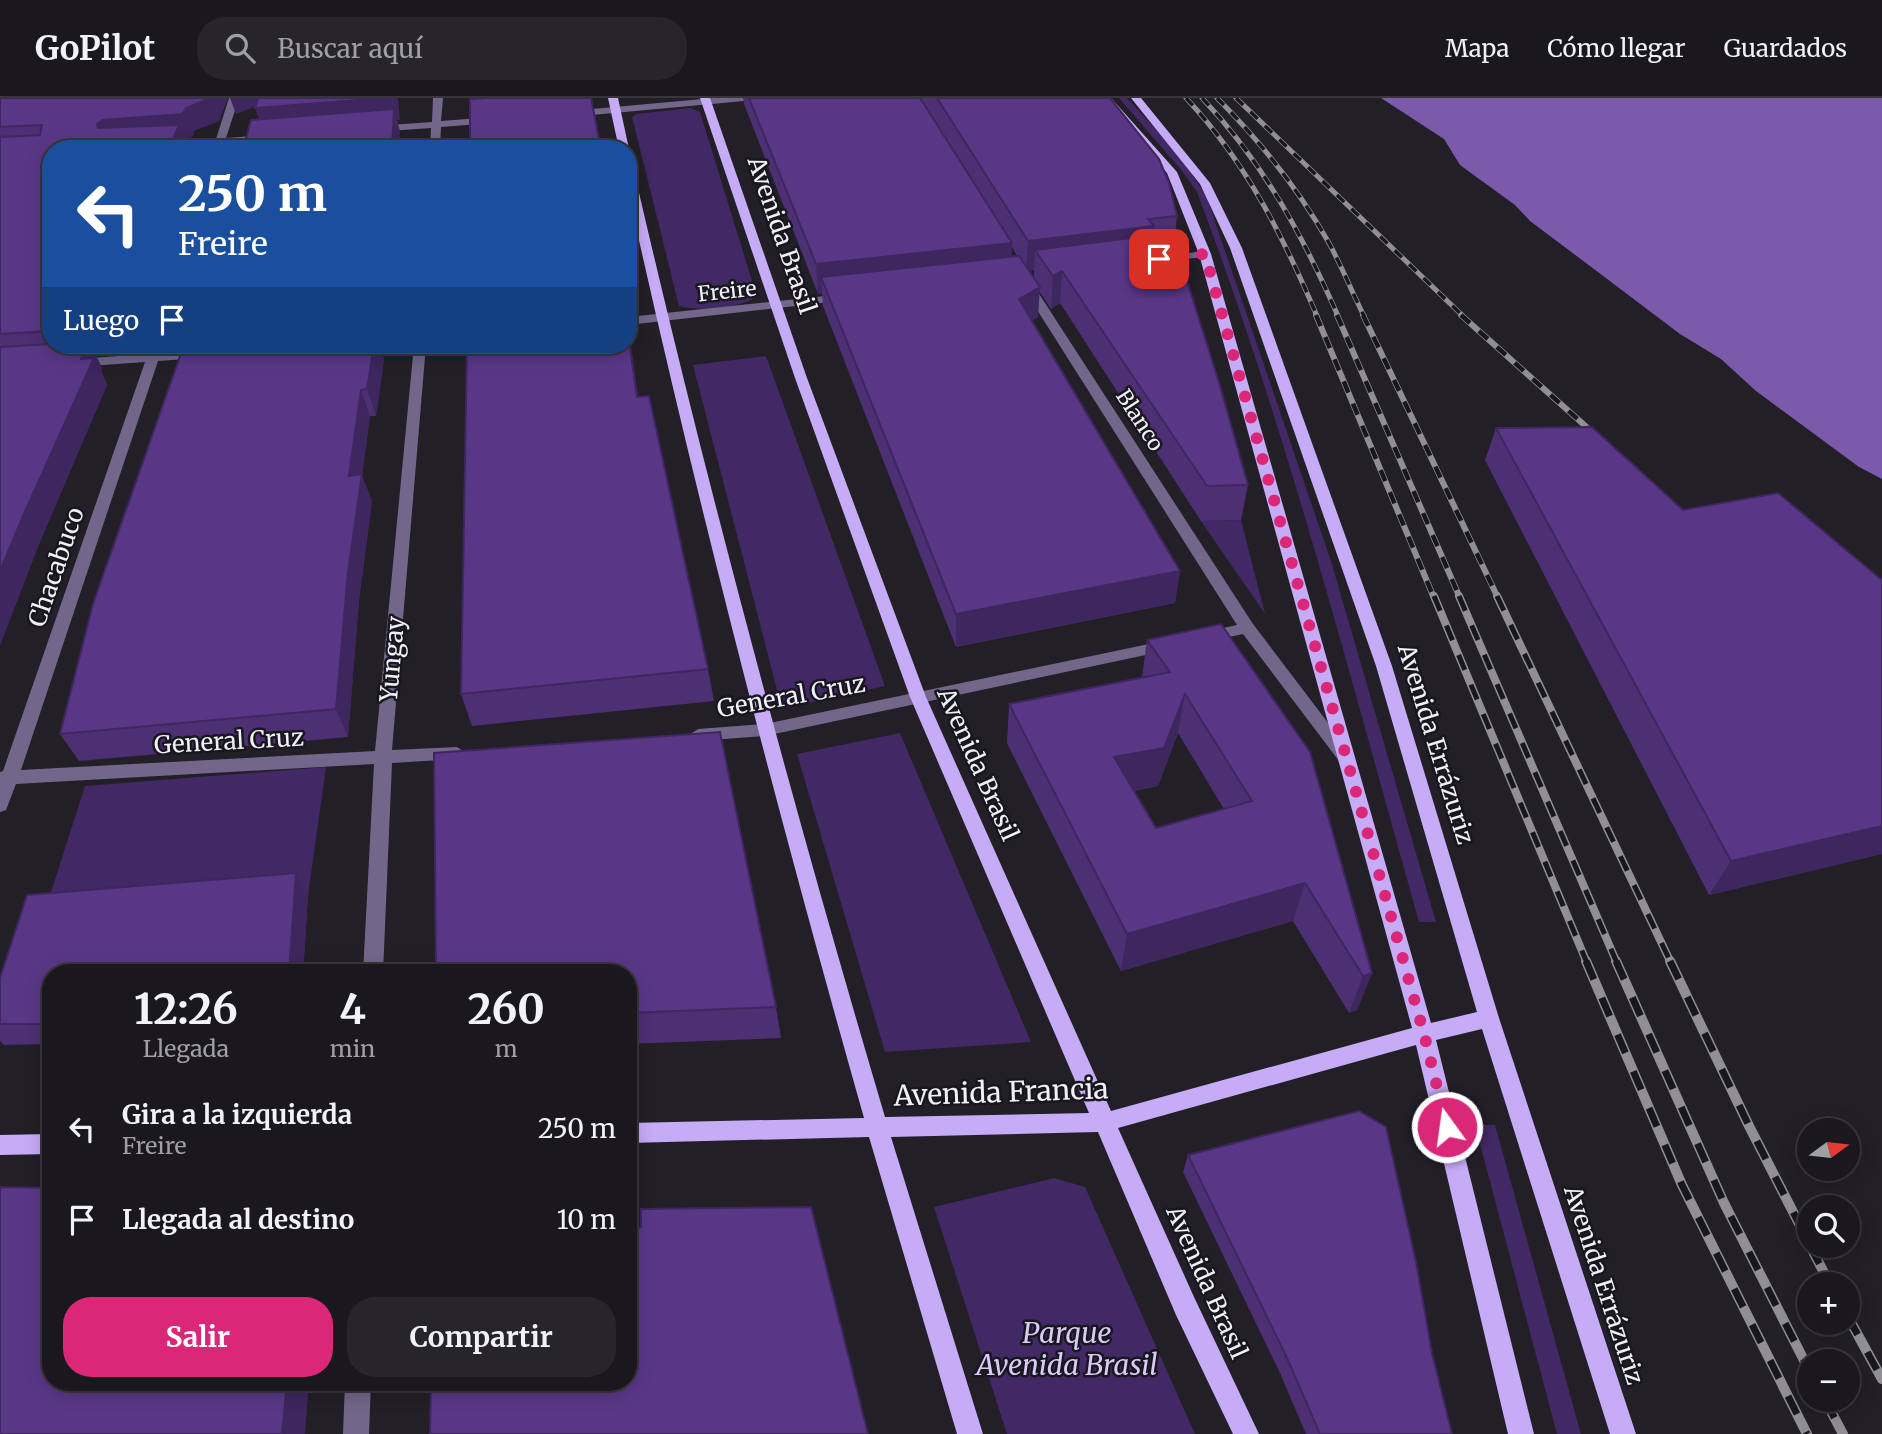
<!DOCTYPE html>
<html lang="es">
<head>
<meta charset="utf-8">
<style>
  :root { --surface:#1a171d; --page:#27242a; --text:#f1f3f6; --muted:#9f9fa4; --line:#38363b; --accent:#db2777 }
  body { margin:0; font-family:Merriweather,serif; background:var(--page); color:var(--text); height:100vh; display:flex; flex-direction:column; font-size:26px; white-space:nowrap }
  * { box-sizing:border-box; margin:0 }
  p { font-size:23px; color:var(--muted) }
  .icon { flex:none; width:38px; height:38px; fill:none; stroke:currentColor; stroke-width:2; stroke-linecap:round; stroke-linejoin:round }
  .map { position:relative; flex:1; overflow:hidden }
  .side { position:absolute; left:42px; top:866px; width:595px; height:427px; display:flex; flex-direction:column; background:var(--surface); border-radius:28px; box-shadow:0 4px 18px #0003,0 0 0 2px var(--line) }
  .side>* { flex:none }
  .top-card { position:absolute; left:42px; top:42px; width:595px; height:214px; border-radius:28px; box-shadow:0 4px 18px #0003,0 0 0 2px var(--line); background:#1a4fa0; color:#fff; overflow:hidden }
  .needle { width:46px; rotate:75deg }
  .controls { position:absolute; left:1797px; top:1020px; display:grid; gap:14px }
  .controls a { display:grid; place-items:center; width:63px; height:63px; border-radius:50%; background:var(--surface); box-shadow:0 4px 18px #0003,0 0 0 2px var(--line); font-size:35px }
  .pin { position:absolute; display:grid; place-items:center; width:60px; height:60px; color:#fff; margin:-30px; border-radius:14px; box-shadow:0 4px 10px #0006 }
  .me { position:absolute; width:77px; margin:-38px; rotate:346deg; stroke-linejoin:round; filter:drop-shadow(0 0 5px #0008) }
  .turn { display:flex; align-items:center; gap:24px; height:147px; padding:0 21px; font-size:32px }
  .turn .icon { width:91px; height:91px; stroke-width:2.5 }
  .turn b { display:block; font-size:49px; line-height:60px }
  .then { display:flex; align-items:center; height:66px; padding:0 21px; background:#0003; gap:14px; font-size:26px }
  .eta { display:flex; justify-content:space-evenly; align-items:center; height:119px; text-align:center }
  .eta b { font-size:42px; font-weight:700; line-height:49px }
  .cta { display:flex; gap:14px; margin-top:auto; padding:14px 21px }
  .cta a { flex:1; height:80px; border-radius:28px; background:var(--accent); color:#fff; font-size:28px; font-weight:700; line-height:80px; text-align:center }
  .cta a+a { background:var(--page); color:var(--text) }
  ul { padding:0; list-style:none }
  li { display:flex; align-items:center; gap:21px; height:91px; padding:0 21px }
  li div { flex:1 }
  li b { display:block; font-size:26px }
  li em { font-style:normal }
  header { display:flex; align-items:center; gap:42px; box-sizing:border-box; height:98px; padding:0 35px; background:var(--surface); border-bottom:2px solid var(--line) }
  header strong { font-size:33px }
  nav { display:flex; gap:38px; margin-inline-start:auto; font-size:24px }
  .search { width:490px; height:63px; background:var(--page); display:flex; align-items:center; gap:18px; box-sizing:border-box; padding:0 24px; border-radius:28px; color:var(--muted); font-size:26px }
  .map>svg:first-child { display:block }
  .green { fill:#422864 }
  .water { fill:#7b5aac }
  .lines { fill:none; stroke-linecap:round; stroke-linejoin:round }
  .minor { fill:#72668a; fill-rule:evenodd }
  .major { fill:#c6abf6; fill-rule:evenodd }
  .rail-far3-casing { stroke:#918f95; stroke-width:5 }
  .rail-far2-casing { stroke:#918f95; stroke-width:6 }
  .rail-far1-casing { stroke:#918f95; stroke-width:8 }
  .rail-casing { stroke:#918f95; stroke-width:10 }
  .rail-far3 { stroke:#18161e; stroke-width:3.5; stroke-dasharray:10; stroke-linecap:butt }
  .rail-far2 { stroke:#18161e; stroke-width:4.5; stroke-dasharray:12; stroke-linecap:butt }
  .rail-far1 { stroke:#18161e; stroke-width:5; stroke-dasharray:16; stroke-linecap:butt }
  .rail { stroke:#18161e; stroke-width:7; stroke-dasharray:20; stroke-linecap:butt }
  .wall { fill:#4d2f73; fill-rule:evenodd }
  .shaded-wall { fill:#3e265e }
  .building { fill:#593786; stroke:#3e265e; stroke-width:2; fill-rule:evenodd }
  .route { stroke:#db2777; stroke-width:12; stroke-dasharray:0 21.6 }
  .labels { text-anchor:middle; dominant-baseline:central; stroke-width:5; stroke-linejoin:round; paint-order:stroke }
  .far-street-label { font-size:21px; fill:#f1f0f5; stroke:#18161e }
  .street-label { font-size:24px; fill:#f1f0f5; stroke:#18161e }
  .near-street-label { font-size:28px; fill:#f1f0f5; stroke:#18161e }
  .near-park-label { font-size:28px; font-style:italic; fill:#d9caf7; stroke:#18161e }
</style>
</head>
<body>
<header>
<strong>GoPilot</strong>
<div class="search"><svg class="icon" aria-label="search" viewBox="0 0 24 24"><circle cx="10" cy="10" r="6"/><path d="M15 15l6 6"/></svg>Buscar aquí</div>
<nav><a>Mapa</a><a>Cómo llegar</a><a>Guardados</a></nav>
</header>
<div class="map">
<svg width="1882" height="1336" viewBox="0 0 1882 1336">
  <rect width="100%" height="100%" fill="#221f27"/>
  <g class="green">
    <path d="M1119 0H1127C1156 31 1186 63 1207 100L1331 463 1436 824H1419C1350 579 1287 332 1197 94L1182 73Z"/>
    <path d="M690 10 700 14 757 199C738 210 700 214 679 208L632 19 636 16Z"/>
    <path d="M766 258 885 588 782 611 693 267Z"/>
    <path d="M1241 422 1265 516 1201 423Z"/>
    <path d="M900 635 1031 944 885 954 797 656Z"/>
    <path d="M326 669 308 797 43 819 85 688Z"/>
    <path d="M1475 1027H1495L1581 1336H1557Z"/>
    <path d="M1054 1080 1085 1089 1195 1336H1007L934 1109Z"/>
  </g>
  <path class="water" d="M1381 0H1882V381L1859 369 1756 293 1721 261 1680 236 1586 165 1530 123 1515 107 1460 67 1444 41Z"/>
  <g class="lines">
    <g class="minor">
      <path d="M229 0H239L226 40 266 37 271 40 269 42 224 46 222 51H212L214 47 162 49 160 47 165 44 216 41Z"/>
      <path d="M433 0H443L441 23 493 19 498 22 493 25 441 29 440 51H430L431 30 375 34 370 31 375 28 432 24Z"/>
      <path d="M714 0H749L744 3 570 19 565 16 570 13Z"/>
      <path d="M1205 153 1211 156 1209 158 1157 165 1151 162 1157 159Z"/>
      <path d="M1022 183 1032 185 1253 526 1351 655 1354 659 1351 663H1339L1243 536 1206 544 1200 543 1198 539 1200 535 1237 527 1020 185Z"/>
      <path d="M844 196 848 198V202L628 227V219Z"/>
      <path d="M151 247H163L160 255 202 252 208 256 202 260 158 263 21 672 375 653 414 247H426L392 652 457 649 466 655 457 661 392 665 383 875H363L374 666 16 686 6 712 0 714V674L3 673 145 264 76 269 70 265 76 261 148 256Z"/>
      <path d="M1168 542 1174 543 1176 547 1174 551 765 638 698 643 689 637 698 631 765 626Z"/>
      <path d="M345 1284H371L369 1336H343Z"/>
    </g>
    <g class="major">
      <path d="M608 0H618L629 51 628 52 619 51Z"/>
      <path d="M700 0H710L807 280 926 599 1111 1013 1412 930 1199 156 1167 75 1101 0H1111L1177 74 1211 156 1431 925 1477 914 1376 568 1230 150 1200 86 1131 0H1141L1210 85 1242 150 1392 568 1499 920 1636 1336H1610L1482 931 1436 942 1534 1336H1508L1416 947 1118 1030 1194 1199 1259 1336H1233L1176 1217 1098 1034 891 1039 983 1336H957L869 1039 628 1045V1025L864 1020C777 713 697 405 628 93V66L633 69C707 389 792 705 885 1019L1089 1015 910 599 795 280Z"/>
      <path d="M51 1036V1056L0 1057V1037Z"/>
    </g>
    <defs>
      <g id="rail-far3">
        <path d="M1186 0C1246 64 1283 138 1317 218"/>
        <path d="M1202 0C1263 64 1303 138 1338 218"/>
        <path d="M1217 0C1260 43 1299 92 1329 145 1342 169 1352 194 1364 218"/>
        <path d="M1236 0 1463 218"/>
      </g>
      <g id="rail-far2">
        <path d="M1316 217 1434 500"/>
        <path d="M1337 217 1460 500"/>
        <path d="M1363 217 1498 500"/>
        <path d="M1461 217 1600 341"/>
      </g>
      <g id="rail-far1">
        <path d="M1434 498 1587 865"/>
        <path d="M1459 498 1617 865"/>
        <path d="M1497 498 1671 865"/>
      </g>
      <g id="rail">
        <path d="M1586 863 1682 1087 1807 1336"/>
        <path d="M1616 863 1724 1105 1810 1274"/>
        <path d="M1670 863 1749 1028 1810 1147"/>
        <path d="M1810 1148 1830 1186"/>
        <path d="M1848 1219 1882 1281"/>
        <path d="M1825 1302 1843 1336"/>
      </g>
    </defs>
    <use href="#rail-far3" class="rail-far3-casing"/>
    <use href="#rail-far2" class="rail-far2-casing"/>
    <use href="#rail-far1" class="rail-far1-casing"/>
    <use href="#rail" class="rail-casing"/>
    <use href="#rail-far3" class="rail-far3"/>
    <use href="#rail-far2" class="rail-far2"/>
    <use href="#rail-far1" class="rail-far1"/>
    <use href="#rail" class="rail"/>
  </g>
  <g class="wall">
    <path d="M0 0 219 23 195 32 192 39 184 40 188 51H51V247H112L108 256 96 257 102 270 101 273 107 287 39 446 0 547Z"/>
    <path d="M743 0H1110L1177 118 1174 148H1173L1248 387 1241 422 1201 423 1060 205 1051 211 1039 193 1038 219 1032 222 1180 473 1175 505 956 549 823 208 822 195 818 196 744 6ZM1012 149 1017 158H1011ZM1034 172V180L1029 173Z"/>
    <path d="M628 228 638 299 708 571 714 603 472 628 461 596Z"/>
    <path d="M384 261 376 318H370L362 378 372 403 359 502 348 639 79 663 60 636Z"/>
    <path d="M1496 330 1683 412 1882 482V756L1709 797 1485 362Z"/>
    <path d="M1221 526 1372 875 1357 912 1349 915 1293 823 1121 873 1007 645 1009 606 1142 579 1147 542ZM1178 635 1224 711 1156 730 1134 693 1158 688Z"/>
    <path d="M296 775 308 797 303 875H51V946L4 947 0 943V880Z"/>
    <path d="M628 875 776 909 781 940 628 946Z"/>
    <path d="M1188 1057 1432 1255 1452 1336H1306L1280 1275 1183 1074Z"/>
  </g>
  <g class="shaded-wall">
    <path d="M210 0H228L219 23 195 32 192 39 184 40 188 51H107L97 26 103 22 186 10Z"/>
    <path d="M230 0H272V2L236 16Z"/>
    <path d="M385 0H398L400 22H397L400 33 399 51H392L263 33 255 10Z"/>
    <path d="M1154 128 1150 157 1035 152 1034 172 1026 173 1028 143Z"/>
    <path d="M1012 145 1011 175 821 179 822 195 818 196 816 166Z"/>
    <path d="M1062 173 1060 205 1051 211 1053 178Z"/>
    <path d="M1040 189 1038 219 1018 231 1019 201Z"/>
    <path d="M628 228 642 329 637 299 628 236Z"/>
    <path d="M87 247H91L102 270 101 273 107 287 39 446 0 547V473Z"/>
    <path d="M103 247H112L108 256Z"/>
    <path d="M374 247H379L384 261 376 318 367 291Z"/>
    <path d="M361 292 370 318 362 378 372 403 359 502 348 639 336 611 349 378Z"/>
    <path d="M1180 473 1175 505 956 549V516Z"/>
    <path d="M1185 596 1178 635 1158 688 1109 697 1114 659Z"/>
    <path d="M1882 728V756L1709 797 1731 763Z"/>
    <path d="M296 775 308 797 303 875H289Z"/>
    <path d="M1305 785 1293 823 1121 873 1127 836Z"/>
    <path d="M1372 875 1357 912 1349 915 1363 878Z"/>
    <path d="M287 1284H309L305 1336H282Z"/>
  </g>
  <g class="building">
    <path d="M0 0H210L186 10 183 16 103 22 97 26 98 30 179 27 169 51H51V233L0 236V39L40 37 42 27 0 29Z"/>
    <path d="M258 0H385L255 10Z"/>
    <path d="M487 0H591L601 51H470V1Z"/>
    <path d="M749 0H920L1012 145 816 166Z"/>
    <path d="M937 0H1110L1159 61 1169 85 1177 118 1148 121 1154 128 1028 143Z"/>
    <path d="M394 11 392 51H243L251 22Z"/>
    <path d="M1163 136 1178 154 1220 288 1248 387 1207 388 1062 173 1053 178 1035 152Z"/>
    <path d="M1019 158 1040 189 1019 201 1180 473 956 516 821 179Z"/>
    <path d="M628 236 637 299 649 298 708 571 461 596 467 247H628Z"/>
    <path d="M51 246V247H87L81 261 94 260 23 418 0 473V249Z"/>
    <path d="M184 247H374L367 291 361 292 349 378 362 376 348 474 336 611 60 636 93 506Z"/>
    <path d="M1592 329 1683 412 1778 395 1882 482V728L1731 763 1496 330Z"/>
    <path d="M1221 526 1310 654 1372 875 1363 878 1305 785 1127 836 1009 606 1170 574 1147 542ZM1185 596 1252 703 1156 730 1114 659 1164 650Z"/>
    <path d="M720 634 776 909 628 915V875H436L434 655Z"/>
    <path d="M296 775 289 875H51V926H0V880L27 797Z"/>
    <path d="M1359 1013 1386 1029 1416 1164 1432 1255 1452 1336H1320L1287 1260 1188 1057Z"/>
    <path d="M0 1089 51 1090V1284H287L282 1336H0Z"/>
    <path d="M811 1109 868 1336H430L431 1284H628V1132L641 1129V1111Z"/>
  </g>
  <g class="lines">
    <path class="route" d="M1159 161 1205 156 1424 936 1447 1029"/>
  </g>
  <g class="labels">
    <g class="far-street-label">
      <text transform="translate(727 193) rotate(-6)">Freire</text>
      <text transform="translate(1140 322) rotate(57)">Blanco</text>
    </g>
    <g class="street-label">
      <text transform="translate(782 137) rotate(71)">Avenida Brasil</text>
      <text transform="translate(56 469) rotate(-71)">Chacabuco</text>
      <text transform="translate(392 561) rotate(-85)">Yungay</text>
      <text transform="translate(791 598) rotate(-10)">General Cruz</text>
      <text transform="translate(229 643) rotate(-3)">General Cruz</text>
      <text transform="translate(1436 646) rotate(73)">Avenida Errázuriz</text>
      <text transform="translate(978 666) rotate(66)">Avenida Brasil</text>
      <text transform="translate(1207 1184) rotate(66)">Avenida Brasil</text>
      <text transform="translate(1604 1187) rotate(72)">Avenida Errázuriz</text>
    </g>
    <g class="near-street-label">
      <text transform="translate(1001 994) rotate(-2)">Avenida Francia</text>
    </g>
    <g class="near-park-label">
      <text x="1067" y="1235">Parque<tspan x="1067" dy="32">Avenida Brasil</tspan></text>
    </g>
  </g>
</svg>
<div class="controls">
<a><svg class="needle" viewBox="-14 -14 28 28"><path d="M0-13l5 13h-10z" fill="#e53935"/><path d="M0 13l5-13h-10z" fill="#9f9fa4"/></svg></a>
<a><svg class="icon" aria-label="search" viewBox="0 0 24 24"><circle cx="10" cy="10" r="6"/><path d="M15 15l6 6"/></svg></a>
<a>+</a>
<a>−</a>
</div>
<div class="pin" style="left:1159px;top:161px;background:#d93025"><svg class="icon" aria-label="arrive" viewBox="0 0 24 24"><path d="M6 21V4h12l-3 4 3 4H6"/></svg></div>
<svg class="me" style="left:1447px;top:1029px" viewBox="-20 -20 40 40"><circle r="17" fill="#db2777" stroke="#fff" stroke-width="3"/><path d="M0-11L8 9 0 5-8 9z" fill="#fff"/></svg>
<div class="top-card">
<div class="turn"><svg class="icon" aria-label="left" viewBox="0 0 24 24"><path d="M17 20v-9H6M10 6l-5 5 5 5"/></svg><div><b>250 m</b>Freire</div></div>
<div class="then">Luego<svg class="icon" aria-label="arrive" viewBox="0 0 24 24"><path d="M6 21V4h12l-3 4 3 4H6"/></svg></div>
</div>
<section class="side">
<div class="eta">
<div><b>12:26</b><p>Llegada</p></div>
<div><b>4</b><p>min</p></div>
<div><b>260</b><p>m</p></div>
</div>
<ul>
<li><svg class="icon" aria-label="left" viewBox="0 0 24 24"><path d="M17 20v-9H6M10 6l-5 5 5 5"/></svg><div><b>Gira a la izquierda</b><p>Freire</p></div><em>250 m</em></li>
<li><svg class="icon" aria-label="arrive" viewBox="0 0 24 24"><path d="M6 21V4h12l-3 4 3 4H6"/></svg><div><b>Llegada al destino</b></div><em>10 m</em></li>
</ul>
<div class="cta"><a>Salir</a><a>Compartir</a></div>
</section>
</div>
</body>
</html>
